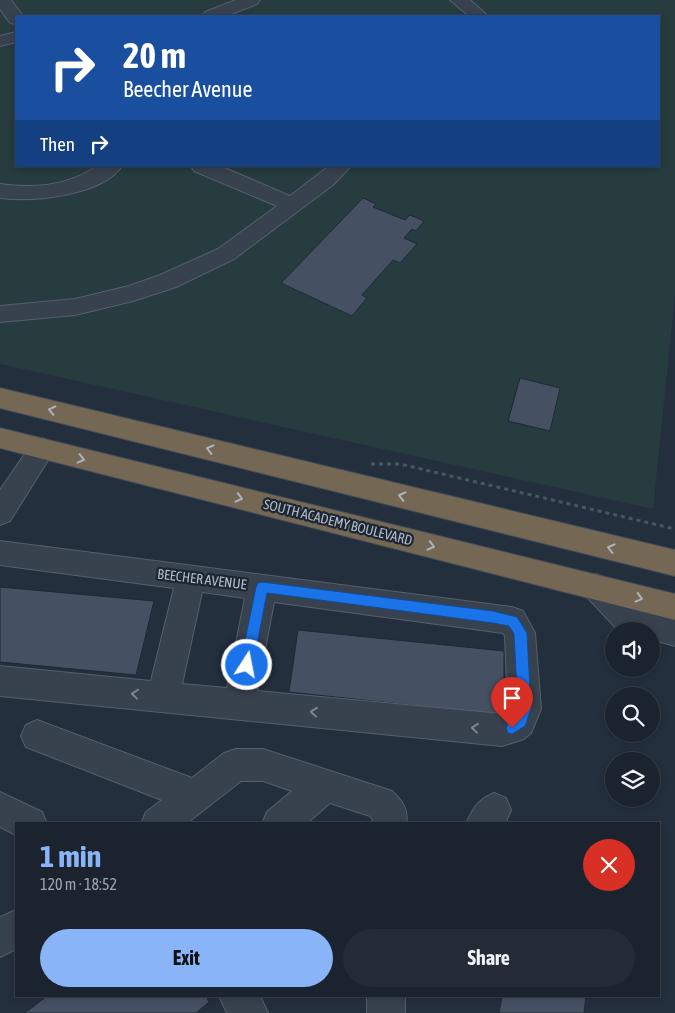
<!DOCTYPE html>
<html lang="en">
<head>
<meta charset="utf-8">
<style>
  :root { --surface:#1b232e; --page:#242b36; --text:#f1f3f6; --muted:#a0a4aa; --line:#39404a; --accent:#8ab4f8 }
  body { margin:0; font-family:"Asap Condensed",sans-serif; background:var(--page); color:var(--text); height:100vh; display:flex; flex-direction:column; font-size:19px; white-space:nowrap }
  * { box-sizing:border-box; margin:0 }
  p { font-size:16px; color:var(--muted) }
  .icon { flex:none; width:28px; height:28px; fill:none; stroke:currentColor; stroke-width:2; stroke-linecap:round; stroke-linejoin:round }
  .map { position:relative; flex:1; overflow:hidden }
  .sheet { position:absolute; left:15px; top:822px; width:645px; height:175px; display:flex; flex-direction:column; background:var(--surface); border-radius:0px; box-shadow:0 2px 8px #0003,0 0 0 1px var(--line) }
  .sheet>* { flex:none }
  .hud { position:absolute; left:15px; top:15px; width:645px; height:152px; border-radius:0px; box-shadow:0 2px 8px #0003,0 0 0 1px var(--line); background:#1a4fa0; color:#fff; overflow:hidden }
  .controls { position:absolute; left:605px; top:622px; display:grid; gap:10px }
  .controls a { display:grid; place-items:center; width:55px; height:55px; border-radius:50%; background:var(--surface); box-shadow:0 2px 8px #0003,0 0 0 1px var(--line); font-size:25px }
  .pin { position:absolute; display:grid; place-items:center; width:42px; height:42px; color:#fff; margin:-51px -21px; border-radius:50% 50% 50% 0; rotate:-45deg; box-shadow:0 0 5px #0007 }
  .pin .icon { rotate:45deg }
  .me { position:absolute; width:55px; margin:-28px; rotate:11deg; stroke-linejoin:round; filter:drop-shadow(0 0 4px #0008) }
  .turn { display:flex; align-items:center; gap:18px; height:105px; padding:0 25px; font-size:22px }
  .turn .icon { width:65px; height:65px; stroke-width:2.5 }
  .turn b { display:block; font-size:35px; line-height:42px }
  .then { display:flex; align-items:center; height:48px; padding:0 25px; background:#0003; gap:10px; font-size:19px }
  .round { display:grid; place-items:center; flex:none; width:52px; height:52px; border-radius:26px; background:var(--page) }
  .head { display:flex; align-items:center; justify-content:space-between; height:85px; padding:0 25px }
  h1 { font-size:30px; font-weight:700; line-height:38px; color:var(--accent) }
  .button { display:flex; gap:10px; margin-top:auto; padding:10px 25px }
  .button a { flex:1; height:58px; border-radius:30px; background:var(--accent); color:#111; font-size:20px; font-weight:700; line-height:58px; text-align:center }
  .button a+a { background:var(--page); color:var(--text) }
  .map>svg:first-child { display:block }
  .green { fill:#263c3f; fill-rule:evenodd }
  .building { fill:#455162; stroke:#1f2835 }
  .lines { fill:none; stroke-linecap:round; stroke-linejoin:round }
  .minor-casing { stroke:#565f6c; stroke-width:2 }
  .highway-casing { stroke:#434c59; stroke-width:2 }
  .path { stroke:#44595c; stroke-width:3; stroke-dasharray:4 4; stroke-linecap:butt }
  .minor { fill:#38414e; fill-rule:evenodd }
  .highway { fill:#746855; fill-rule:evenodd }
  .oneway { stroke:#aeb4bd }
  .oneway2 { stroke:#7c8592 }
  .route { fill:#1a73e8; stroke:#114b97 }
  .labels { text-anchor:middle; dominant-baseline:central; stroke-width:4.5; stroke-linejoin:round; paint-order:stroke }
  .street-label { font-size:14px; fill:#b4bcc9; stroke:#1d2633 }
</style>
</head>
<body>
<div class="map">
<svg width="675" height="1013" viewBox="0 0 675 1013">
  <rect width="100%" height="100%" fill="#242f3e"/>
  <path class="green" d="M0 0H675V295L653 509 0 364ZM16 16H659V166H16Z"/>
  <g class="building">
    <path d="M363 198 376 204 373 207 405 220 410 215 424 221 416 231 412 229 404 238 417 244 400 263 393 260 362 295 367 298 352 316 281 283Z"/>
    <path d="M520 378 560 388 550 431 508 421Z"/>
    <path d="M0 587 154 601 136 675 0 662Z"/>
    <path d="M298 630 504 651V715L289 692Z"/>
    <path d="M47 996H206L209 1002 196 1013H25Z"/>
    <path d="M502 996H586L584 1013H499Z"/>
  </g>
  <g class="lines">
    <defs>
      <g id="minor">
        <path d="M0 0H11L23 16H16V24L10 23 0 9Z"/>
        <path d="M236 0H260L257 4 226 16H202L205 12Z"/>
        <path d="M450 0H470L488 16H469Z"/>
        <path d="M16 32V42L0 46V36Z"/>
        <path d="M97 166H122C102 196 32 202 0 198V184C34 189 68 186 97 166Z"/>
        <path d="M191 166H220L290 196 329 166H351L333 185 234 259 176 287 133 301 75 315 0 322V306L75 299 129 286 160 275 218 249 277 206 194 171Z"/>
        <path d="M42 438 51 442 55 449 10 521 0 525V490L33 442Z"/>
        <path d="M0 541 512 607 523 611 535 633 541 709 531 733 524 739 502 746 0 696V666L151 681 174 588 0 565ZM202 592 245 598 227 688 182 684ZM274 602 503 633 505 636 508 711 502 714 257 691Z"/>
        <path d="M596 574 606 578 638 609 675 618V646L651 639V631L618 630 586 596 581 587 586 578Z"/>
        <path d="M37 720 192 778 224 753 236 749H263L392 791C402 801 409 809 406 824H372L373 820 370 816 330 803 306 824H262L267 812 292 791 263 781H241L186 824H141L146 812 162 800 26 747 21 736 26 725Z"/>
        <path d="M0 792 42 812 47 824H16V835L0 827Z"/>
        <path d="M494 793 506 798 511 810 505 824H466C473 808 478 800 494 793Z"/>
        <path d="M16 910V949L0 957V917Z"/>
        <path d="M219 996H260L268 1013H227Z"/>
        <rect x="367" y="996" width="38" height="17"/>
      </g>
      <g id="highway">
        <path d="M0 388 675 550V576L0 408Z"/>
        <path d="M0 428 675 594V620L0 448Z"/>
      </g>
    </defs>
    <use href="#minor" class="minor-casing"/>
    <use href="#highway" class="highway-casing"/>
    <path class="path" d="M371 464H400L675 529"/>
    <use href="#minor" class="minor"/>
    <use href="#highway" class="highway"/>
  </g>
  <defs><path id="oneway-chevron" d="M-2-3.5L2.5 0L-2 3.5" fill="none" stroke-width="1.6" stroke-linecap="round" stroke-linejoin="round" transform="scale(1.25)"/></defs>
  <g class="oneway">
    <use href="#oneway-chevron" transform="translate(52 410) rotate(-167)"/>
    <use href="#oneway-chevron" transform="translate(210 449) rotate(-166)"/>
    <use href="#oneway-chevron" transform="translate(81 459) rotate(14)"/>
    <use href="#oneway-chevron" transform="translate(402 496) rotate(-166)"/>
    <use href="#oneway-chevron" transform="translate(239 498) rotate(14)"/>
    <use href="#oneway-chevron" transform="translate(431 546) rotate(14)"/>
    <use href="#oneway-chevron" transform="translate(611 548) rotate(-166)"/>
    <use href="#oneway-chevron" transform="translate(639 598) rotate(15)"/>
  </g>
  <g class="oneway2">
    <use href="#oneway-chevron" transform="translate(135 694) rotate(-174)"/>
    <use href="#oneway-chevron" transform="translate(314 712) rotate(-174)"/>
    <use href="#oneway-chevron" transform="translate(475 728) rotate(-174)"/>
  </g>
  <path class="route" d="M262 582 493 611 517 617 527 633 531 709 525 726 512 734 508 733 506 728C509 721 515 717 518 709L514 634 509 626 493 623 267 593 253 665 251 670 247 671 242 670 240 665 256 587 258 583Z"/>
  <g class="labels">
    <g class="street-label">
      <text transform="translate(338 522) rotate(14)">SOUTH ACADEMY BOULEVARD</text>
      <text transform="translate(202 579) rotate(7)">BEECHER AVENUE</text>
    </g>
  </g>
</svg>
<div class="controls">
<a><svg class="icon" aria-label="sound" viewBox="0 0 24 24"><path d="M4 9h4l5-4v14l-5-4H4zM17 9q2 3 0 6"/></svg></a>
<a><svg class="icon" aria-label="search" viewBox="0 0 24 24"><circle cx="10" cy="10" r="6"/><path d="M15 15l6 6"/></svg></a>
<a><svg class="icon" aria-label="layers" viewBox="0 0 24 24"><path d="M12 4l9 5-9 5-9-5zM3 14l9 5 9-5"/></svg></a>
</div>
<div class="pin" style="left:512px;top:728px;background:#d93025"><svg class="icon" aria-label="arrive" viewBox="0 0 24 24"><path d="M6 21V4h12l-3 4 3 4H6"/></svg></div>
<svg class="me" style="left:247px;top:665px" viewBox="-20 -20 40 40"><circle r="17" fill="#1a73e8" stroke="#fff" stroke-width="3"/><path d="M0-11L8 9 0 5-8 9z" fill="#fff"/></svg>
<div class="hud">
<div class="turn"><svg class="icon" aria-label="right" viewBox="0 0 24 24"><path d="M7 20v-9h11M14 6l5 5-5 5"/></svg><div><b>20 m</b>Beecher Avenue</div></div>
<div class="then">Then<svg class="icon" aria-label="right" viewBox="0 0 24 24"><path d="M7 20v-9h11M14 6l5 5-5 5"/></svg></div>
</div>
<section class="sheet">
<div class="head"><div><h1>1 min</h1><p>120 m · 18:52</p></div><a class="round" style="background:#d93025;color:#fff"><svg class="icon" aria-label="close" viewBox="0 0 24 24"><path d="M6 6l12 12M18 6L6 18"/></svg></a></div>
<div class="button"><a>Exit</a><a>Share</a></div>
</section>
</div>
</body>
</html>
